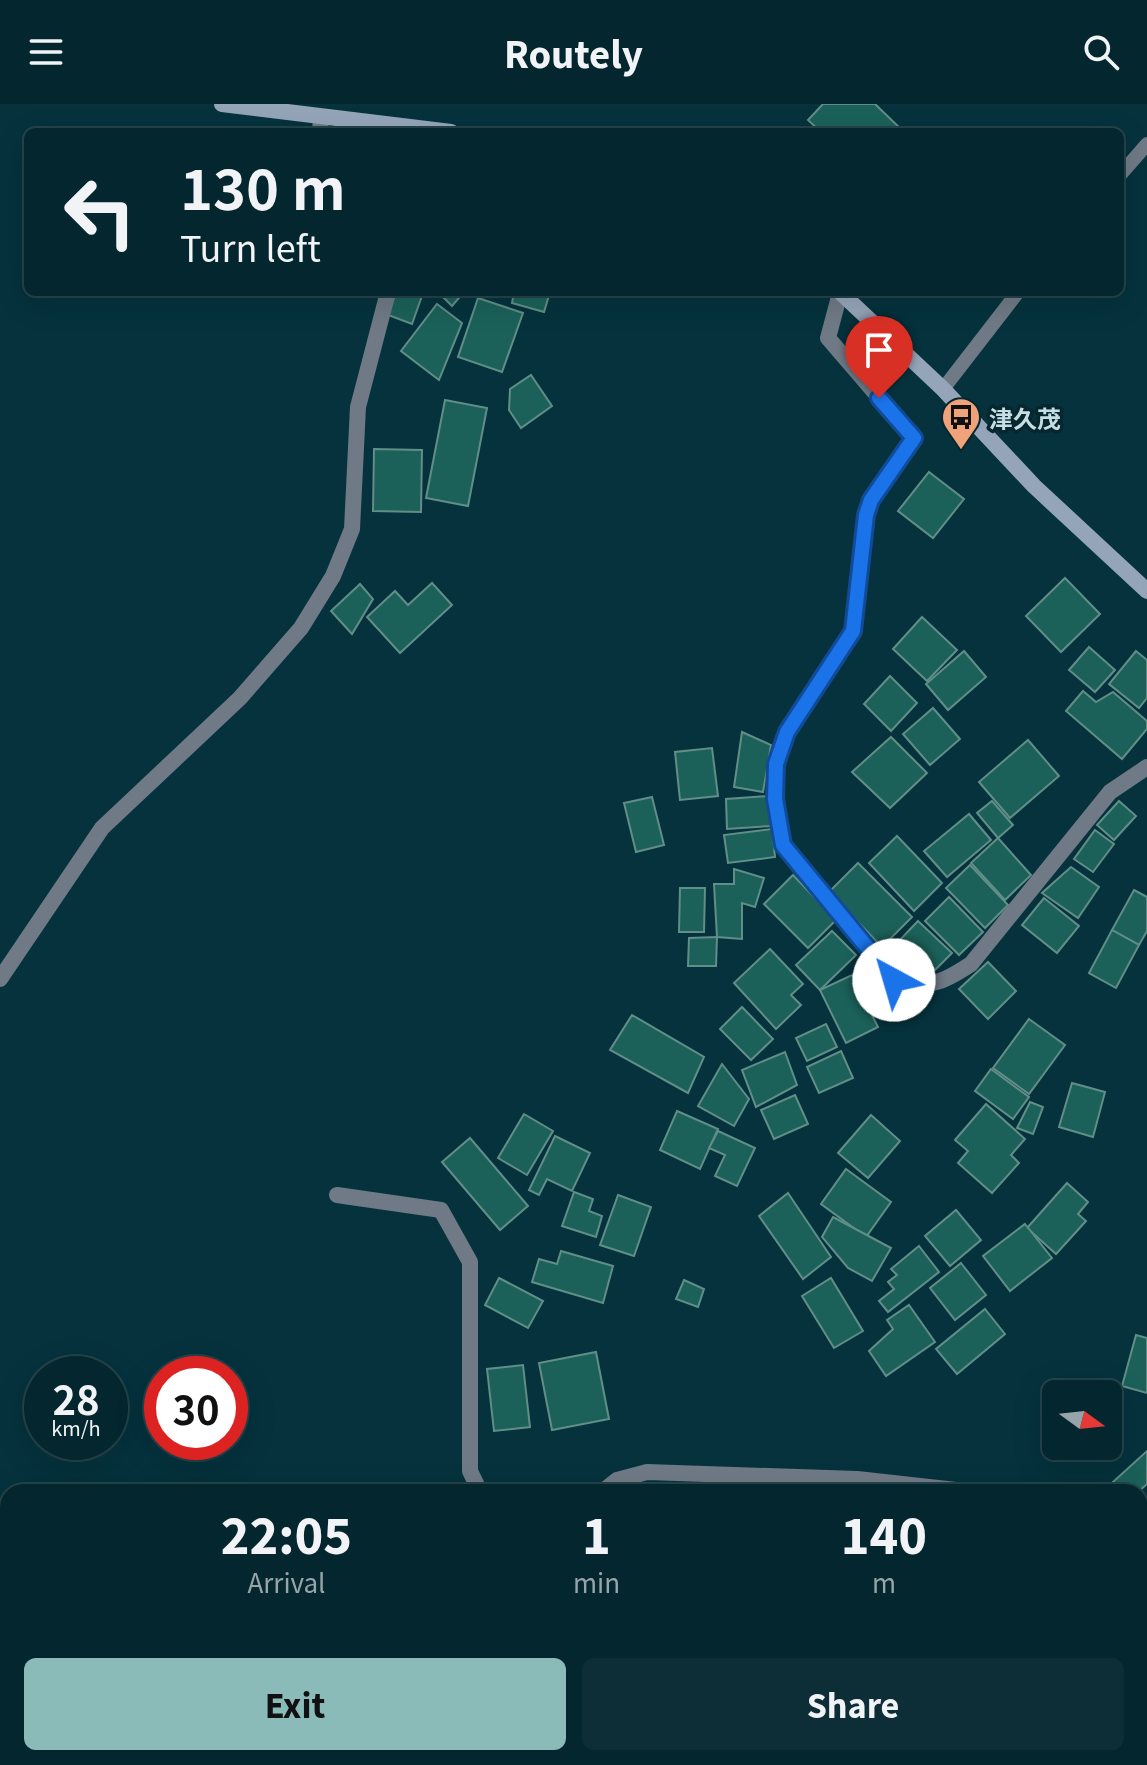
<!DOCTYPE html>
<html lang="en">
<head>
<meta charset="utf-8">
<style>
  :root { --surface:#04262e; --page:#0d2e36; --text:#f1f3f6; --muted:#97a5aa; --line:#25434a; --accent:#8bbbb9 }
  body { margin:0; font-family:Georgia,"Noto Sans JP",serif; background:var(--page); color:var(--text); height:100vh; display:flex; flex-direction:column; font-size:30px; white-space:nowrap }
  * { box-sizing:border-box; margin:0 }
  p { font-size:26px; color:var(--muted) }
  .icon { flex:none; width:44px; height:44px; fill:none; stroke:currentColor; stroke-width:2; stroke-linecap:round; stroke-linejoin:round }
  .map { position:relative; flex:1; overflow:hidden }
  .side { position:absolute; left:0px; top:1380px; width:1148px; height:282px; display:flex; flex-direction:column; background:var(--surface); border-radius:24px 24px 0 0; box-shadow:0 8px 32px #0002,0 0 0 2px var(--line) }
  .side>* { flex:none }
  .banner { position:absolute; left:24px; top:24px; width:1100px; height:168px; border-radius:12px; box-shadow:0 8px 32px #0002,0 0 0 2px var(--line); background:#04262e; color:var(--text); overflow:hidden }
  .needle { width:52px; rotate:105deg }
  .controls { position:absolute; left:1042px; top:1276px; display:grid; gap:16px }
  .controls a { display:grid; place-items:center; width:80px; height:80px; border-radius:12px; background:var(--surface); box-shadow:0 8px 32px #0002,0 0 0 2px var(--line); font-size:40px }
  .speed { position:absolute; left:24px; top:1252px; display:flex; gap:16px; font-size:40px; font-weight:700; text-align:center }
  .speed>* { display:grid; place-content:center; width:104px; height:104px; border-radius:50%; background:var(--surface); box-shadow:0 8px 32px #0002,0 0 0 2px var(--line); line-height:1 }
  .speed small { font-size:20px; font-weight:400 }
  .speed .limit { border:12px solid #d22; background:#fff; color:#111 }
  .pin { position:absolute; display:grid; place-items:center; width:68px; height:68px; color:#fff; margin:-82px -34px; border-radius:50% 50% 50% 0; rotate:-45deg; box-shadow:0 0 8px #0007 }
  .pin .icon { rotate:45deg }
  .me { position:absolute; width:88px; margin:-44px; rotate:321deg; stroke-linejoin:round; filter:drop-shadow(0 0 6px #0008) }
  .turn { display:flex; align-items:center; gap:28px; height:168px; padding:0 24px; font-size:36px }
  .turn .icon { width:104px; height:104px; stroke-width:2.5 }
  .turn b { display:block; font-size:56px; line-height:68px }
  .eta { display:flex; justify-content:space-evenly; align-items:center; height:136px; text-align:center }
  .eta b { font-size:48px; font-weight:800; line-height:56px }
  .action { display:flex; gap:16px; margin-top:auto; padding:16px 24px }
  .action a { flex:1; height:92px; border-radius:12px; background:var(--accent); color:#111; font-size:32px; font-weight:800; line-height:92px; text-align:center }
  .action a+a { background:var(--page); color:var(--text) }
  header { display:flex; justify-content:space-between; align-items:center; height:104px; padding:0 24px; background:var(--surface); font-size:36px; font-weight:800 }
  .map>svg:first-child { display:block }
  .building { fill:#1b6159; stroke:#618e87; stroke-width:2 }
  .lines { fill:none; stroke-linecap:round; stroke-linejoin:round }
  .service { stroke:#6f7a86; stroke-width:14 }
  .minor { stroke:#6f7a86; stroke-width:16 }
  .secondary { stroke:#95a5b9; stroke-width:16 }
  .route-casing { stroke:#114b97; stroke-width:20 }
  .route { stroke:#1a73e8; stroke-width:14 }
  .labels { text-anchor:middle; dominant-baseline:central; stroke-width:7; stroke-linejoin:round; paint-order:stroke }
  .poi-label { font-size:24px; font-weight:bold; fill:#c7dde4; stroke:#07272f; text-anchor:start }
</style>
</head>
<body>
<header><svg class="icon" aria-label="menu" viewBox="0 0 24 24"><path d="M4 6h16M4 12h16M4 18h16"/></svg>Routely<svg class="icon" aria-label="search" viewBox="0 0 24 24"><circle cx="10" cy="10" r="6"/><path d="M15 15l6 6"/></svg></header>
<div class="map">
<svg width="1147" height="1661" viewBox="0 0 1147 1661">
  <rect width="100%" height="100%" fill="#05323d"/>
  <g class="building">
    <path d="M823 0H875L904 28H821L808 16Z"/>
    <path d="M396 188 423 189 412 220 388 211Z"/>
    <path d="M438 188H464L452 202Z"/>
    <path d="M514 188H550L544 208 512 199Z"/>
    <path d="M478 194 523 209 502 268 458 253Z"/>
    <path d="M437 200 462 219 439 276 401 247Z"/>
    <path d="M531 271 552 302 521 324 509 306 510 285Z"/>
    <path d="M445 296 487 304 468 402 426 394Z"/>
    <path d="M374 345 422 346 421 408 373 407Z"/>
    <path d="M929 368 964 395 933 434 898 407Z"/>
    <path d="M1065 474 1100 510 1061 548 1026 512Z"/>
    <path d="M432 479 452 501 400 549 367 513 395 487 408 501Z"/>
    <path d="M360 480 373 495 352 530 331 507Z"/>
    <path d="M922 513 957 546 927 577 893 545Z"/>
    <path d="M1089 543 1115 566 1095 588 1069 566Z"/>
    <path d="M964 547 986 573 948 606 926 580Z"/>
    <path d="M1136 547 1147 556V594L1139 604 1109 580Z"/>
    <path d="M890 572 917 599 891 627 864 600Z"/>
    <path d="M1083 587 1096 598 1113 588 1147 617V625L1122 655 1066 607Z"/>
    <path d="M933 604 960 635 930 661 903 630Z"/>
    <path d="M742 628 771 641 763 688 734 683Z"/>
    <path d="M891 633 927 669 890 704 852 668Z"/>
    <path d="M1028 636 1059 672 1010 714 979 678Z"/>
    <path d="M712 644 718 692 680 696 675 648Z"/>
    <path d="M768 692 771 722 727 725 726 695Z"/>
    <path d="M652 693 664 741 636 748 624 699Z"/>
    <path d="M992 697 1013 721 998 734 977 709Z"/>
    <path d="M1119 697 1136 712 1114 736 1097 721Z"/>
    <path d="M969 710 991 736 947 773 924 747Z"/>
    <path d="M772 725 775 753 728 759 724 731Z"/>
    <path d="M1095 726 1114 740 1093 768 1074 755Z"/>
    <path d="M897 732 942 779 914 807 869 759Z"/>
    <path d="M998 734 1031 771 1005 796 971 759Z"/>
    <path d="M858 759 912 813 882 843 829 788Z"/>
    <path d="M970 761 1008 801 985 824 946 784Z"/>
    <path d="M1071 763 1099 783 1078 814 1042 789Z"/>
    <path d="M734 765 764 774 755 803 742 799V835L717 833 714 780H734Z"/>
    <path d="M793 771 836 816 808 844 764 800Z"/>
    <path d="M680 784H705L704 828H679Z"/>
    <path d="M1134 786 1147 793V827L1139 841 1112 826Z"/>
    <path d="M949 793 983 828 959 851 925 817Z"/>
    <path d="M1044 794 1079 822 1057 849 1022 821Z"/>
    <path d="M918 817 952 849 935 866 919 850 911 858 895 841Z"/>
    <path d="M1112 826 1139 841 1116 884 1089 869Z"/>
    <path d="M832 827 856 851 820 886 796 861Z"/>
    <path d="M717 833 716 862H688L689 834Z"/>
    <path d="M770 845 803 880 791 891 801 901 776 925 734 879Z"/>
    <path d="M988 858 1016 887 988 915 959 885Z"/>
    <path d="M852 871 878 923 846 939 820 886Z"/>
    <path d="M742 903 773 935 751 956 720 925Z"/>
    <path d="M632 911 704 953 688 989 610 946Z"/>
    <path d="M1029 915 1065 941 1029 990 993 964Z"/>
    <path d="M826 920 837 943 807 957 796 934Z"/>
    <path d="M841 947 853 974 819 989 807 963Z"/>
    <path d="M785 948 797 981 756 1003 742 966Z"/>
    <path d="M722 960 749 995 734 1022 698 1002Z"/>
    <path d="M991 965 1029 993 1013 1015 975 987Z"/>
    <path d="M1072 979 1105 988 1093 1033 1059 1023Z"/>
    <path d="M795 991 808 1020 774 1035 761 1006Z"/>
    <path d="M1030 998 1043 1003 1033 1030 1017 1024Z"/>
    <path d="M986 1000 1025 1035 1011 1051 1019 1059 992 1089 958 1059 968 1047 955 1036Z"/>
    <path d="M677 1007 718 1025 700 1065 660 1046Z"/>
    <path d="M524 1010 553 1027 527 1071 498 1054Z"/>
    <path d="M871 1011 900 1037 868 1074 838 1049Z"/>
    <path d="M718 1027 755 1044 737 1082 715 1072 725 1051 709 1044Z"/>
    <path d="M555 1032 590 1049 572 1087 547 1075 539 1091 529 1086Z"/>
    <path d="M470 1034 528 1102 500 1126 442 1058Z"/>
    <path d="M846 1065 891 1098 866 1133 821 1100Z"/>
    <path d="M1067 1079 1088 1098 1078 1110 1086 1117 1056 1150 1027 1124Z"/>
    <path d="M574 1088 593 1095 589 1107 602 1112 596 1133 562 1122Z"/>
    <path d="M788 1089 831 1153 803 1175 759 1112Z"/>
    <path d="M618 1091 651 1103 634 1152 600 1141Z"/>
    <path d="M956 1106 981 1136 950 1162 925 1132Z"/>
    <path d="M833 1113 891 1144 872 1177 848 1164 822 1133Z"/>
    <path d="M1025 1120 1052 1154 1010 1187 983 1152Z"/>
    <path d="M919 1142 939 1168 888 1208 879 1197 894 1185 888 1178 897 1171 891 1165Z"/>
    <path d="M561 1147 613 1162 603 1199 532 1178 539 1155 557 1160Z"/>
    <path d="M961 1159 986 1191 955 1216 930 1184Z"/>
    <path d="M499 1174 543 1197 528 1224 485 1201Z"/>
    <path d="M831 1174 863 1227 834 1244 802 1192Z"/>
    <path d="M684 1176 704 1185 698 1203 676 1195Z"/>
    <path d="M909 1201 935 1238 886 1272 869 1247 893 1225 887 1216Z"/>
    <path d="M985 1205 1005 1230 957 1270 936 1245Z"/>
    <path d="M1136 1231 1147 1234V1289L1122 1282Z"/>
    <path d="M596 1248 609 1315 552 1326 539 1259Z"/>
    <path d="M523 1261 530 1323 494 1327 487 1265Z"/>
    <path d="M1147 1347V1380L1138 1388H1102Z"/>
  </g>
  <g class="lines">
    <g class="service">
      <path d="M1120 71 1147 40"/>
      <path d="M943 285 1018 188"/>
    </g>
    <g class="minor">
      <path d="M320 28 321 13"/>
      <path d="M840 189 828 234 914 334 871 396 866 411 853 527 787 628 776 660 775 695 783 741 894 876C930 884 941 880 971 860L1110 688 1147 663"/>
      <path d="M0 875 102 724 240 594 301 524 333 472 352 425 358 303 388 188"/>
      <path d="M337 1091 441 1106 470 1158V1367L480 1388"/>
      <path d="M602 1388 617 1376 647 1368 857 1375 974 1388"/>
      <path d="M1140 1411 1147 1404"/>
    </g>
    <g class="secondary">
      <path d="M222 0 451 28"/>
      <path d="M840 188 943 285 1034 382 1147 487"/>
    </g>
  </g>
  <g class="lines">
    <defs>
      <path id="route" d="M879 294 914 334 871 396 866 411 853 527 787 628 776 660 775 695 783 741 894 876"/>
    </defs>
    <use href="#route" class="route-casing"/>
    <use href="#route" class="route"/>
  </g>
  <defs>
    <symbol id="bus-pin" viewBox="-11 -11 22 30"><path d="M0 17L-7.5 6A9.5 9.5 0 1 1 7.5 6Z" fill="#f0a27a" stroke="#07272f"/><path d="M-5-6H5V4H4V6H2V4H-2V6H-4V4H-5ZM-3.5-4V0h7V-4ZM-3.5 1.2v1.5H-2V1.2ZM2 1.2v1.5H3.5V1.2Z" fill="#111"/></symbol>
  </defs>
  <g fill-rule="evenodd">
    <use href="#bus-pin" x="939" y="291" width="44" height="60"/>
  </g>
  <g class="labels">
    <g class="poi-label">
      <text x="989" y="313">津久茂</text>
    </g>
  </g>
</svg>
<div class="controls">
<a><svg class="needle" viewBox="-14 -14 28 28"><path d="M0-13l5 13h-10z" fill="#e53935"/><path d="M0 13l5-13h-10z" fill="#97a5aa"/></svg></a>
</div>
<div class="speed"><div>28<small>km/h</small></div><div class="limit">30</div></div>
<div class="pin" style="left:879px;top:294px;background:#d93025"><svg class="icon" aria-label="arrive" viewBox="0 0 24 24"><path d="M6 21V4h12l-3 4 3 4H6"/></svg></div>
<svg class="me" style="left:894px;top:876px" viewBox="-20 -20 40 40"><circle r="19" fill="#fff"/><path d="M0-13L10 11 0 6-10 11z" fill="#1a73e8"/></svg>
<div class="banner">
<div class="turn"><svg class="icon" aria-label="left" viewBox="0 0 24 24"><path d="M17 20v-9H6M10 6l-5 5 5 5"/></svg><div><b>130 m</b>Turn left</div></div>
</div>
<section class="side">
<div class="eta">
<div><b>22:05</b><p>Arrival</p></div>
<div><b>1</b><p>min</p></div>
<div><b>140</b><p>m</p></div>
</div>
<div class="action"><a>Exit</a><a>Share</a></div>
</section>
</div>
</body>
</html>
